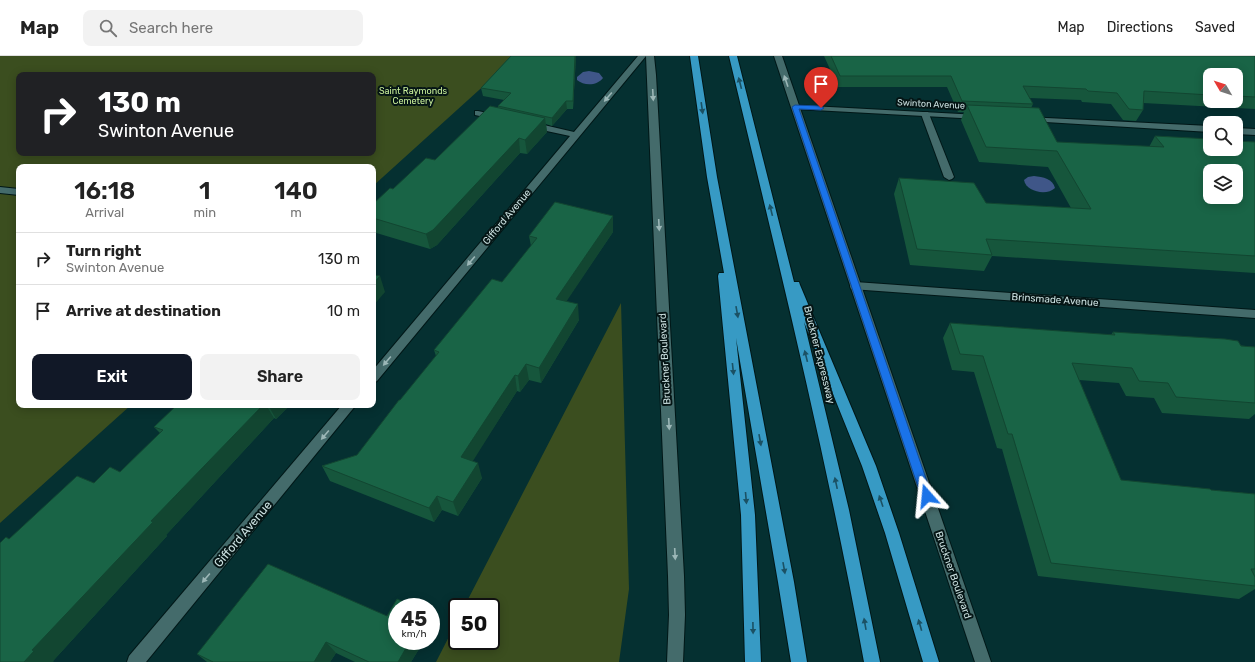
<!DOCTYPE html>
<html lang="en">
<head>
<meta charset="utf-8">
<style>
  :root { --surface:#fff; --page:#f2f2f2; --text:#222; --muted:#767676; --line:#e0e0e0; --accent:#111827 }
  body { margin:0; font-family:Rubik,sans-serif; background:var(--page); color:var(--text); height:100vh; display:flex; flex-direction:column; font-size:15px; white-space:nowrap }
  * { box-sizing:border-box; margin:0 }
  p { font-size:13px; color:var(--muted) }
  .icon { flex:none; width:22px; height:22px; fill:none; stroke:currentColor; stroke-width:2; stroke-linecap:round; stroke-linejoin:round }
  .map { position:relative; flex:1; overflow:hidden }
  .side { position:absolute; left:16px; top:108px; width:360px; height:244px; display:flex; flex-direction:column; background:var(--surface); border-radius:8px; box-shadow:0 2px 10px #0003 }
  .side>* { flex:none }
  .top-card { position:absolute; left:16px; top:16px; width:360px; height:84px; border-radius:8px; box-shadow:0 2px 10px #0003; background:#202124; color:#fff; overflow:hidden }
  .needle { width:26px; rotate:309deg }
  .tools { position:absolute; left:1203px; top:12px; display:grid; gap:8px }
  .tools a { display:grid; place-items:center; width:40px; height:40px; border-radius:8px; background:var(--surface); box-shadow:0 2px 10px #0003; font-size:20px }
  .speed { position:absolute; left:388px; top:542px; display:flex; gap:8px; font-size:20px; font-weight:700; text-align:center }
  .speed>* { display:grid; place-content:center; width:52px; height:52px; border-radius:50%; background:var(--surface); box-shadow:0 2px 10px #0003; line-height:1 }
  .speed small { font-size:10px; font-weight:400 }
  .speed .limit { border:2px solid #111; border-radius:6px; background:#fff; color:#111 }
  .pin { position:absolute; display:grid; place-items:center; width:34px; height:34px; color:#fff; margin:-41px -17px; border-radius:50% 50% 50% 0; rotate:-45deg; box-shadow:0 0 4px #0007 }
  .pin .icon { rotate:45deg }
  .me { position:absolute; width:44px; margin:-22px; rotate:342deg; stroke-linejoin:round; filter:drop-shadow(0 0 3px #0008) }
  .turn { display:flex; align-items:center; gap:14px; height:84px; padding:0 16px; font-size:18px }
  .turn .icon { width:52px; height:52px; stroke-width:2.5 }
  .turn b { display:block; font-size:28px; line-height:34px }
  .eta { display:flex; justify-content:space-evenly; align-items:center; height:68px; text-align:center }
  .eta b { font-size:24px; font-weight:600; line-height:28px }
  .primary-button { display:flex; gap:8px; margin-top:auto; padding:8px 16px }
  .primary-button a { flex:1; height:46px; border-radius:8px; background:var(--accent); color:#fff; font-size:16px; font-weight:600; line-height:46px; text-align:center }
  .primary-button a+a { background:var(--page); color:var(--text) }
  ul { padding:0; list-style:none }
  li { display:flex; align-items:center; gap:12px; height:52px; padding:0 16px; border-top:1px solid var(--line) }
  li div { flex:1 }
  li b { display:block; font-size:15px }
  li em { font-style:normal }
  header { display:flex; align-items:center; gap:24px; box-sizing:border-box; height:56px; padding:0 20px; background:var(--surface); border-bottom:1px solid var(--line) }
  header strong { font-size:19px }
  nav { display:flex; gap:22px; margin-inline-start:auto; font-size:14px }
  .search { width:280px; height:36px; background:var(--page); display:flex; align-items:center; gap:10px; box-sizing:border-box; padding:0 14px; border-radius:8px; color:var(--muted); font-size:15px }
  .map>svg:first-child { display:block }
  .green { fill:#3b4e1f; fill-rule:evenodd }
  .water { fill:#3f5688 }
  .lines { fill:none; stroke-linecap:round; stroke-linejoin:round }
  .service-casing { stroke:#001717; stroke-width:2 }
  .minor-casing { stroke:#001717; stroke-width:2 }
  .secondary-casing { stroke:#001717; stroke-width:2 }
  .motorway-casing { stroke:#001717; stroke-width:2 }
  .service { fill:#446b6b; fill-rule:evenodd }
  .minor { fill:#446b6b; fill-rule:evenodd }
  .secondary { fill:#446b6b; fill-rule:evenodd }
  .motorway { fill:#379ac4; fill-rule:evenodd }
  .wall { fill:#16563c; fill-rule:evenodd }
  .shaded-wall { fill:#124631 }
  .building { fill:#196446; stroke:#124631; fill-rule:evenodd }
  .oneway { fill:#9cb7b7 }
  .oneway2 { fill:#1b5164 }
  .route { fill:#1a73e8; stroke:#114b97 }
  .labels { text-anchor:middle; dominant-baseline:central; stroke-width:4; stroke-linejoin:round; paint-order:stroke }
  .far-park-label { font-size:9px; fill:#caf09b; stroke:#051515 }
  .far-street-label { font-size:9px; fill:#cbe0e0; stroke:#051515 }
  .street-label { font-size:10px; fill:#cbe0e0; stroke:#051515 }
  .near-street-label { font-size:12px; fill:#cbe0e0; stroke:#051515 }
</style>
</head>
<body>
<header>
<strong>Map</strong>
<div class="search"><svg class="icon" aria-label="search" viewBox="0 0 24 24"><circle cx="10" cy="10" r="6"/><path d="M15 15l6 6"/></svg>Search here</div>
<nav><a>Map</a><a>Directions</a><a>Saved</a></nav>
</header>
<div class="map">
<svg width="1255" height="606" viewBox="0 0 1255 606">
  <rect width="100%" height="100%" fill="#053031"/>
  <g class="green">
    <path d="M0 0H515L489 25 373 130V111H19V349H131L0 467ZM19 19H373V97H19Z"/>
    <path d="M621 247 629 533 619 606H436L457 565V585H491V551H464Z"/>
  </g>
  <g class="water">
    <path d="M589 15 599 17 603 22C597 30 584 30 577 24V21L583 16Z"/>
    <path d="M1034 120C1043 121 1053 123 1055 132 1047 140 1026 136 1024 124L1028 121Z"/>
  </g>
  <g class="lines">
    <defs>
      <g id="service">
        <path d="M922 56H928L929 58 954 121 952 123 949 124 944 121 921 58Z"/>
        <path d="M0 131 19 133V139L0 137Z"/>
      </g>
      <g id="minor">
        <path d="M638 0H646L377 325 373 327V314L570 80 528 71 527 69 528 67 531 66 574 76Z"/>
        <path d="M792 49 979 59 983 61 979 63 795 53 791 51Z"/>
        <path d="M475 55H478L501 60 502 62 501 64H498L475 59Z"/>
        <path d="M1026 61 1210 70V76L1029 65 1025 63Z"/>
        <path d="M1236 72 1255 73V79L1236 78Z"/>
        <path d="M855 226 1255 254V262L851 233 850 230 851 227Z"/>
        <path d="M342 349H356L146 606H127L129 600Z"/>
      </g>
      <g id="secondary">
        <path d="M646 0H654L656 19 684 520 685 559 683 606H667L669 559 668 520Z"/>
        <path d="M774 0H782L991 606H975Z"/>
      </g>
      <g id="motorway">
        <path d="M690 0H698L717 121 794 526 807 606H791L778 526 736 282 755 459 761 606H745L741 459 718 220 719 217H724L707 121Z"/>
        <path d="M729 0H737L794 226H799L800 229 876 410 899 477 939 606H923L885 477 862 410 804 266 849 454 880 606H864C827 402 777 201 729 0Z"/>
      </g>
    </defs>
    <use href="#service" class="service-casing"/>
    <use href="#minor" class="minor-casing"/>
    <use href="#secondary" class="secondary-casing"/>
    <use href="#motorway" class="motorway-casing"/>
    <use href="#service" class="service"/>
    <use href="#minor" class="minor"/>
    <use href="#secondary" class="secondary"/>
    <use href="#motorway" class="motorway"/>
  </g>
  <g class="wall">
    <path d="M511 0H576L573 53H567L552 70 546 68 547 76 527 98 520 97 437 189 430 193 373 176V148L393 133 435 104 498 52V50L504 44 483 40 481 32Z"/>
    <path d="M824 0H1255V53L1143 47V54L1136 65 1123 64 1111 48 1082 46 1081 44 1029 42 1033 48 1031 52 1057 86 1149 91 1155 80 1255 86V217L992 200 984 215 910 209 894 138 899 122 986 147 1071 152 1048 111 979 106 961 64 964 56H958L947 31H838ZM1210 19H1236V45H1210Z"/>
    <path d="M613 176 566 245 579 264 541 327 529 324 520 336 517 335 472 405 482 422 458 460 442 454 434 466 330 425 322 410 357 399 436 300 434 294 502 226 531 190 529 180Z"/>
    <path d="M950 267 1111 279 1113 276 1255 291V358L1249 363 1162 357 1154 342 1126 340 1119 327 1079 324 1121 424 1211 434 1255 438V533L1239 543 1038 520 1002 393 997 392 974 316 952 314 943 282Z"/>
    <path d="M177 349H290L276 363 274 362 166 479 167 480 53 605 0 606 9 483 94 427 120 416 160 377 154 371Z"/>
    <path d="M387 560 397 585H424L411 606H355L336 597 330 606H207L197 598Z"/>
  </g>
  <g class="shaded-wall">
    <path d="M575 0H576L573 53V45Z"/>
    <path d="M566 45 567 53 552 70V62Z"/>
    <path d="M545 62 547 76 527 98 525 84Z"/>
    <path d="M519 82 520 97 437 189 430 193 426 178Z"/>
    <path d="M613 160V176L558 258 556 243Z"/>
    <path d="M380 220 385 236 373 250V228Z"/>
    <path d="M578 248 579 264 541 327 539 312Z"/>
    <path d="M526 308 529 324 520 336 518 320Z"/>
    <path d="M515 319 517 335 466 416 461 401Z"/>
    <path d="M263 349H266L274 362 166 479 167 480 53 605 54 606H24L32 594 151 465Z"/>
    <path d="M268 349H290L276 363Z"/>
    <path d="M478 407 482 422 458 460 453 446Z"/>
    <path d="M437 440 442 454 434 466 429 452Z"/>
    <path d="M431 562 434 567 431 572Z"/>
    <path d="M410 585H424L411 606H398Z"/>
    <path d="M326 586 336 597 330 606H314Z"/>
  </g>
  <g class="building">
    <path d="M511 0H575L573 45H566L552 62 498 50 511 37 481 32Z"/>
    <path d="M831 0H1255V41L1236 40V19H1210V39L1144 35 1143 54 1129 53 1117 37 1088 35 1086 33 1023 30 1033 48 962 45 951 20H840Z"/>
    <path d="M967 49 1039 52 1057 86 1164 91 1155 80 1210 83V93H1236V85L1255 86V200L986 183 992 199 917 193 899 122 974 127 986 147 1091 153 1057 95 986 91ZM1210 115H1236V141H1210Z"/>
    <path d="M490 50 545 62 525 84 519 82 433 174 426 178 373 162V148L390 132 393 133 426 102 435 104Z"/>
    <path d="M555 146 613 160 556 243 578 248 539 312 526 308 518 320 515 319 461 401 478 407 453 446 437 440 429 452 322 410 357 399 399 344H400L439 296 434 294 492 223 502 226 537 182 529 180Z"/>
    <path d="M373 219 380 220 373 228Z"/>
    <path d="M950 267 1115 279 1113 276 1225 283 1238 285 1241 290 1255 291V347L1176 341 1168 327 1139 325 1132 312 1072 307 1121 424 1210 433 1211 434 1255 438V513H1251L1255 521V530L1051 507 1012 378H1008L983 300 960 298Z"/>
    <path d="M177 349H263L151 465 153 466 32 594 34 595 24 606H0V487L6 481 9 483 77 420 94 427 110 411 120 416 163 374 154 371Z"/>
    <path d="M268 508 387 560 397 543 416 551H397V585H410L398 606H369L326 586 314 606H212H213L197 598Z"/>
  </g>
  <defs><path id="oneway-solid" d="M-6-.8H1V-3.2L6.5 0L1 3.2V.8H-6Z"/></defs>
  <g class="oneway">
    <use href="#oneway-solid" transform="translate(786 25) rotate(-109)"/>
    <use href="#oneway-solid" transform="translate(653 39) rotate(87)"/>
    <use href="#oneway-solid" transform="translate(608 41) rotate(130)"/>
    <use href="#oneway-solid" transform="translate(659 169) rotate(87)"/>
    <use href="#oneway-solid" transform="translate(471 205) rotate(130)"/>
    <use href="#oneway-solid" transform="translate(387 305) rotate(130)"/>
    <use href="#oneway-solid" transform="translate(669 368) rotate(87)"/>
    <use href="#oneway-solid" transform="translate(325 379) rotate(130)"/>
    <use href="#oneway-solid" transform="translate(675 498) rotate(87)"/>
    <use href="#oneway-solid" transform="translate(206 522) rotate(130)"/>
  </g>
  <g class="oneway2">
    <use href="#oneway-solid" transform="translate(740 27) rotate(-104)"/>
    <use href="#oneway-solid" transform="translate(702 52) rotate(82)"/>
    <use href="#oneway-solid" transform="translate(771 154) rotate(-104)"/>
    <use href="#oneway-solid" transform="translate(737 256) rotate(80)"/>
    <use href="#oneway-solid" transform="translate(806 300) rotate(-104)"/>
    <use href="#oneway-solid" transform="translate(733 313) rotate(84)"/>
    <use href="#oneway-solid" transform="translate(760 384) rotate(80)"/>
    <use href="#oneway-solid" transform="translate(836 427) rotate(-102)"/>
    <use href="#oneway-solid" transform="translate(746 442) rotate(85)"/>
    <use href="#oneway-solid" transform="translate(881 445) rotate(-109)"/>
    <use href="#oneway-solid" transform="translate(784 512) rotate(80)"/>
    <use href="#oneway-solid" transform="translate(865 568) rotate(-100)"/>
    <use href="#oneway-solid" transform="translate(920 569) rotate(-106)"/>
    <use href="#oneway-solid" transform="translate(753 572) rotate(89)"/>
  </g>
  <path class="route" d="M795 49 821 50 824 52 821 54 799 53 932 440 930 443 927 445 923 443 921 440 792 51Z"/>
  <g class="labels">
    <g class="far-park-label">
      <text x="413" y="35">Saint Raymonds<tspan x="413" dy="10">Cemetery</tspan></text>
    </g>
    <g class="far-street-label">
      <text transform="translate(931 48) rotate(3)">Swinton Avenue</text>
    </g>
    <g class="street-label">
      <text transform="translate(507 161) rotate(-50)">Gifford Avenue</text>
      <text transform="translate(1055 244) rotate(4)">Brinsmade Avenue</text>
      <text transform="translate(819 299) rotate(76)">Bruckner Expressway</text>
      <text transform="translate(665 303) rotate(-93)">Bruckner Boulevard</text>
      <text transform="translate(953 519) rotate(71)">Bruckner Boulevard</text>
    </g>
    <g class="near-street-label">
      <text transform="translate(243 478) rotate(-50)">Gifford Avenue</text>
    </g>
  </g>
</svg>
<div class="tools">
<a><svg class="needle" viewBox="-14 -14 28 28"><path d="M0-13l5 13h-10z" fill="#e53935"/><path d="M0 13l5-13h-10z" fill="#767676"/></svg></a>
<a><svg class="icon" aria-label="search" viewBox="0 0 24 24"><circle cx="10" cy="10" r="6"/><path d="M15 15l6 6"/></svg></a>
<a><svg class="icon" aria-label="layers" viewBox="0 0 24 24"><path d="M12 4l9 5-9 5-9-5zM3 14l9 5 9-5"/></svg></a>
</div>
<div class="speed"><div>45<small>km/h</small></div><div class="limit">50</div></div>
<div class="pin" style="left:821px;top:52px;background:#d93025"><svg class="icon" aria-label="arrive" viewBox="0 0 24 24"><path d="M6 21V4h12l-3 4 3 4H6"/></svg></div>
<svg class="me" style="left:927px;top:440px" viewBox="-20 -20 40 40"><path d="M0-17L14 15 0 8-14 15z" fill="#1a73e8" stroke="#fff" stroke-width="4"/></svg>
<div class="top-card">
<div class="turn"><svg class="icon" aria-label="right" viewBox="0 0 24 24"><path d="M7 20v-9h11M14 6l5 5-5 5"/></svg><div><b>130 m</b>Swinton Avenue</div></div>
</div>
<section class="side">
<div class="eta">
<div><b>16:18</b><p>Arrival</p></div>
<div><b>1</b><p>min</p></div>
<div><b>140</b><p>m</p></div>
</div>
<ul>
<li><svg class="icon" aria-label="right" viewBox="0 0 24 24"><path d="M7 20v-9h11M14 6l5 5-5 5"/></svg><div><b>Turn right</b><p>Swinton Avenue</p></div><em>130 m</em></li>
<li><svg class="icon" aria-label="arrive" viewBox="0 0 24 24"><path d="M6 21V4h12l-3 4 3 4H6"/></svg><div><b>Arrive at destination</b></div><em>10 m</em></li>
</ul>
<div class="primary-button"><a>Exit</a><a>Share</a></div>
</section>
</div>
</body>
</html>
